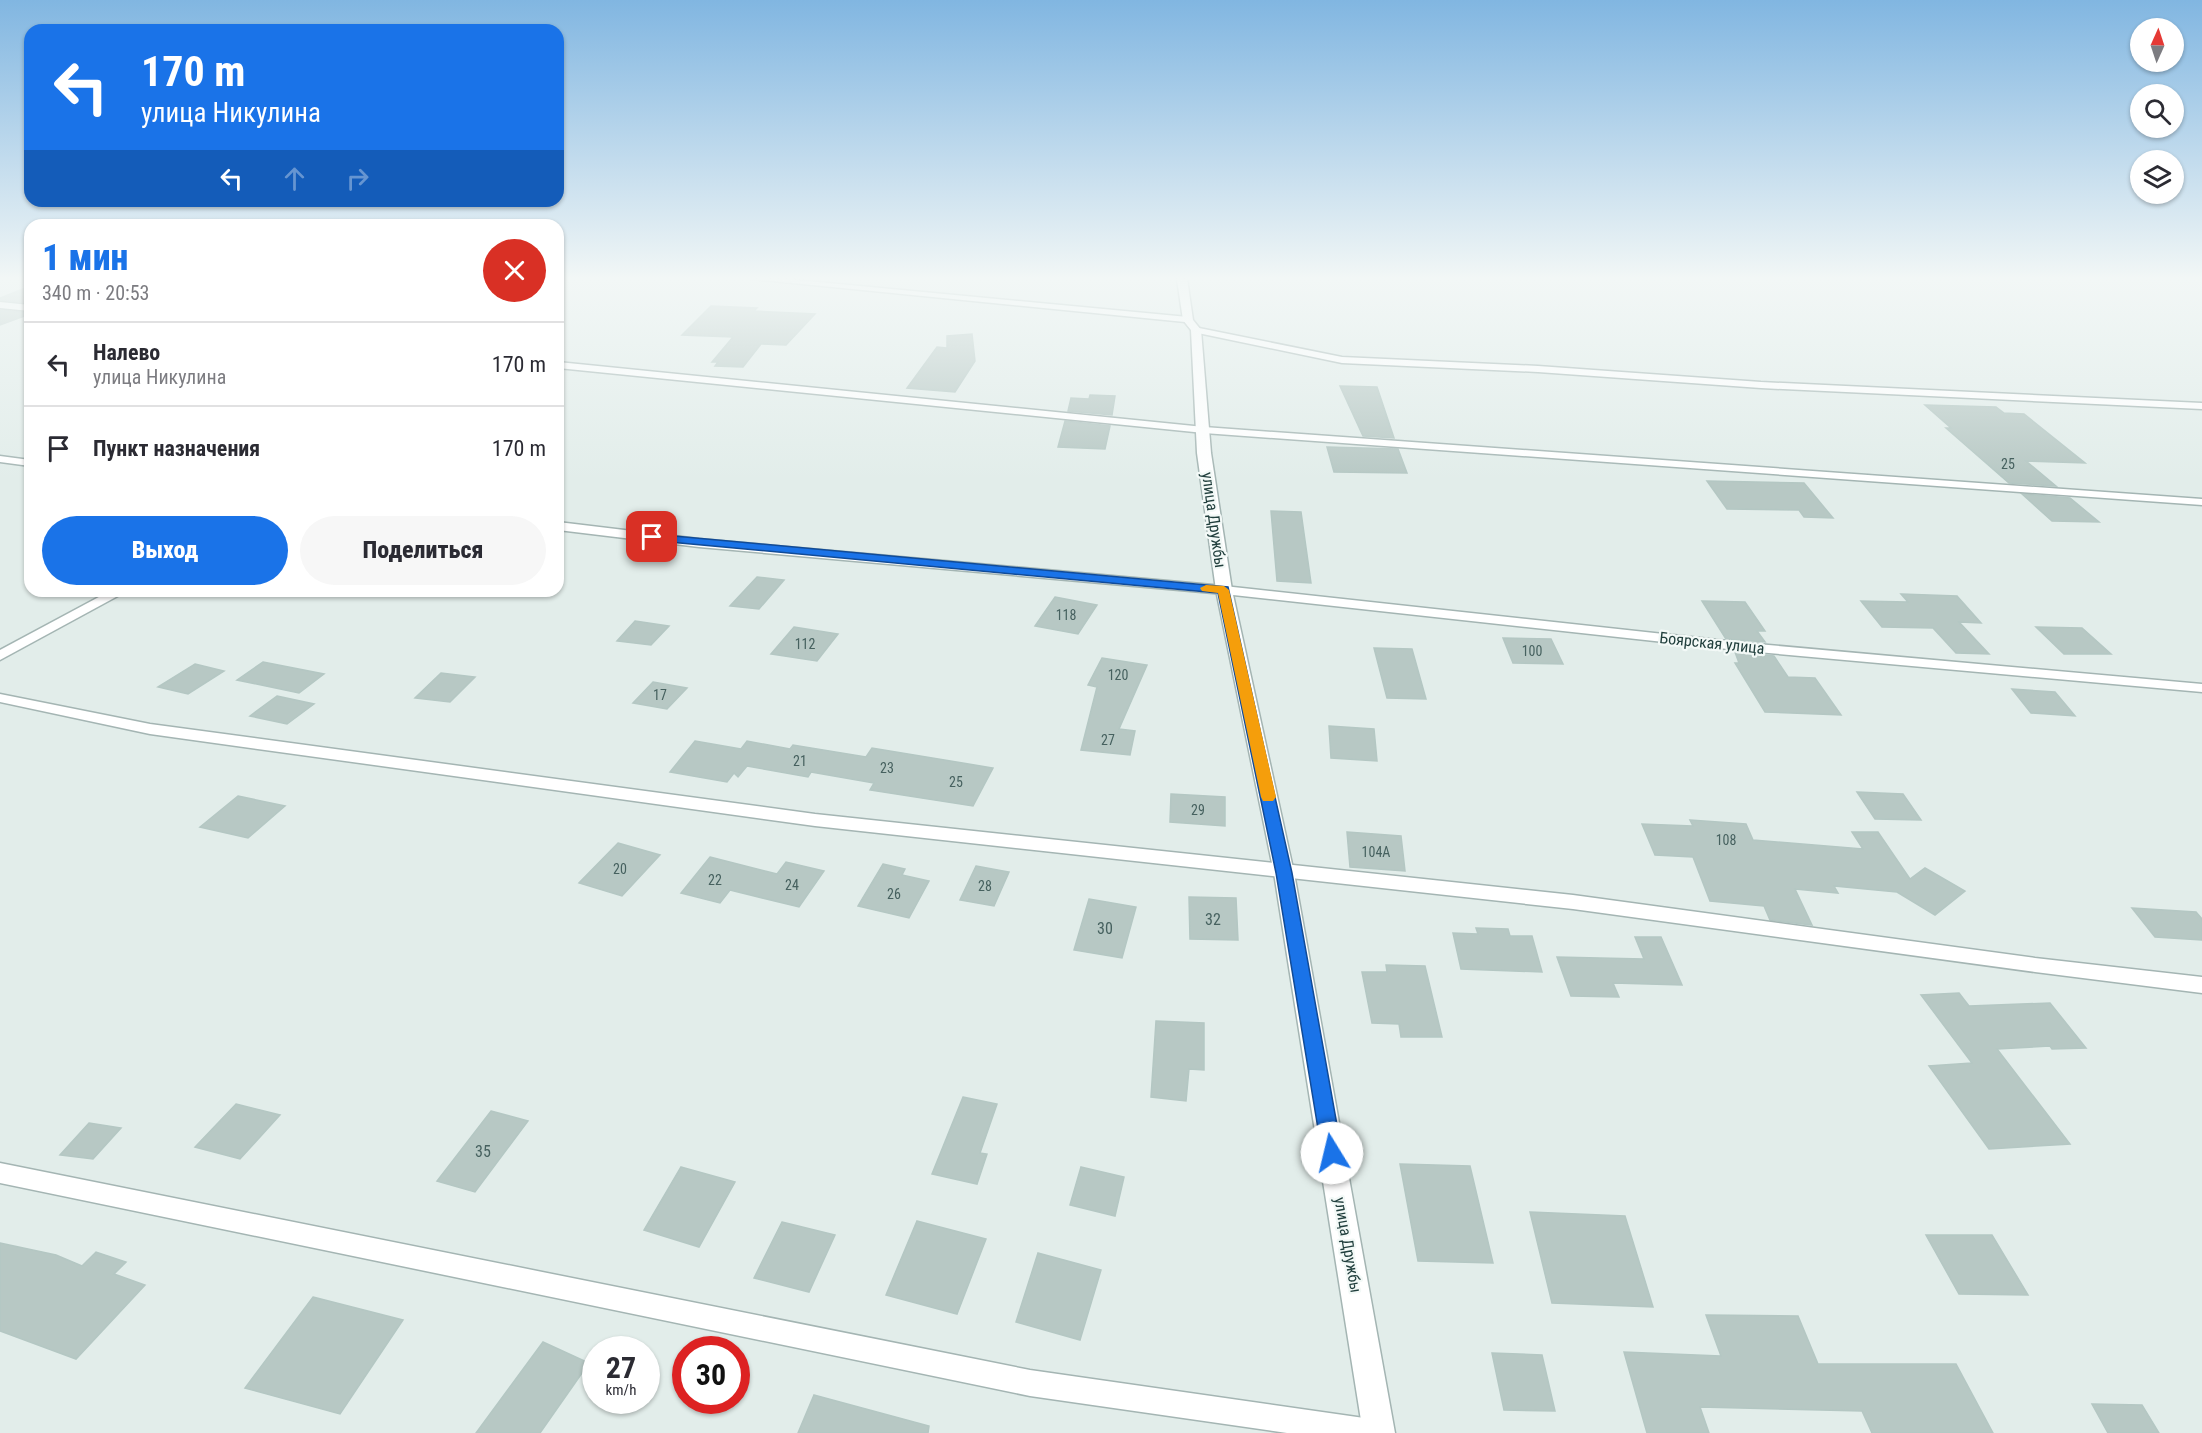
<!DOCTYPE html>
<html lang="ru">
<head>
<meta charset="utf-8">
<style>
  :root { --surface:#fff; --page:#f7f7f7; --text:#2b2b33; --muted:#7c7c81; --line:#e1e1e2; --accent:#1a73e8 }
  body { margin:0; font-family:"Roboto Condensed",sans-serif; background:var(--page); color:var(--text); height:100vh; display:flex; flex-direction:column; font-size:22px; white-space:nowrap }
  * { box-sizing:border-box; margin:0 }
  p { font-size:20px; color:var(--muted) }
  .icon { flex:none; width:33px; height:33px; fill:none; stroke:currentColor; stroke-width:2; stroke-linecap:round; stroke-linejoin:round }
  .map { position:relative; flex:1; overflow:hidden }
  .panel { position:absolute; left:24px; top:219px; width:540px; height:378px; display:flex; flex-direction:column; background:var(--surface); border-radius:18px; box-shadow:0 2px 4px #0004 }
  .panel>* { flex:none }
  .guide { position:absolute; left:24px; top:24px; width:540px; height:183px; border-radius:18px; box-shadow:0 2px 4px #0004; background:#1a73e8; color:#fff; overflow:hidden }
  .needle { width:39px; rotate:3deg }
  .fabs { position:absolute; left:2130px; top:18px; display:grid; gap:12px }
  .fabs a { display:grid; place-items:center; width:54px; height:54px; border-radius:50%; background:var(--surface); box-shadow:0 2px 4px #0004; font-size:30px }
  .speed { position:absolute; left:582px; top:1336px; display:flex; gap:12px; font-size:30px; font-weight:700; text-align:center }
  .speed>* { display:grid; place-content:center; width:78px; height:78px; border-radius:50%; background:var(--surface); box-shadow:0 2px 4px #0004; line-height:1 }
  .speed small { font-size:15px; font-weight:400 }
  .speed .limit { border:9px solid #d22; background:#fff; color:#111 }
  .pin { position:absolute; display:grid; place-items:center; width:51px; height:51px; color:#fff; margin:-26px; border-radius:12px; box-shadow:0 3px 9px #0006 }
  .me { position:absolute; width:66px; margin:-33px; rotate:351deg; stroke-linejoin:round; filter:drop-shadow(0 0 4px #0008) }
  .turn { display:flex; align-items:center; gap:21px; height:126px; padding:0 18px; font-size:27px }
  .turn .icon { width:78px; height:78px; stroke-width:2.5 }
  .turn b { display:block; font-size:42px; line-height:51px }
  .lanes { display:flex; align-items:center; height:57px; padding:0 18px; background:#0003; justify-content:center; gap:30px; direction:ltr }
  .lanes .off { opacity:.35 }
  .round { display:grid; place-items:center; flex:none; width:63px; height:63px; border-radius:32px; background:var(--page) }
  .headline { display:flex; align-items:center; justify-content:space-between; height:102px; padding:0 18px }
  h1 { font-size:36px; font-weight:800; line-height:45px; color:var(--accent) }
  .action { display:flex; gap:12px; margin-top:auto; padding:12px 18px }
  .action a { flex:1; height:69px; border-radius:36px; background:var(--accent); color:#fff; font-size:24px; font-weight:800; line-height:69px; text-align:center }
  .action a+a { background:var(--page); color:var(--text) }
  ul { padding:0; list-style:none }
  li { display:flex; align-items:center; gap:18px; height:84px; padding:0 18px; border-top:2px solid var(--line) }
  li div { flex:1 }
  li b { display:block; font-size:22px }
  li em { font-style:normal }
  .map>svg:first-child { display:block }
  .building { fill:#b7c8c4; stroke:#b4c7c3; stroke-width:1.5 }
  .lines { fill:none; stroke-linecap:round; stroke-linejoin:round }
  .lane-casing { stroke:#a4b5b3; stroke-width:3 }
  .street-casing { stroke:#a4b5b3; stroke-width:3 }
  .lane { fill:#fff; fill-rule:evenodd }
  .street { fill:#fff; fill-rule:evenodd }
  .route { fill:#1a73e8; stroke:#114b97; stroke-width:1.5 }
  .slow { fill:#f59e0b }
  .labels { text-anchor:middle; dominant-baseline:central; stroke-width:4.5; stroke-linejoin:round; paint-order:stroke }
  .number-label { font-size:14px; fill:#46615f }
  .street-label { font-size:16px; fill:#213f3d; stroke:#f3f9f7 }
  .near-number-label { font-size:16px; fill:#46615f }
</style>
</head>
<body>
<div class="map">
<svg width="2202" height="1433" viewBox="0 0 2202 1433">
  <rect width="100%" height="100%" fill="#e2edea"/>
  <g class="building">
    <path d="M30 286V303L0 300V298Z"/>
    <path d="M711 306 757 308 754 311 815 314 786 345 761 344 743 367 715 366 718 362H712L733 337 682 335Z"/>
    <path d="M0 310 30 313V314L0 325Z"/>
    <path d="M972 334 975 361 955 392 907 388 937 347 947 348V336Z"/>
    <path d="M1340 386 1377 387 1394 438 1363 436Z"/>
    <path d="M1090 395 1115 396 1112 415 1068 411 1071 398 1089 399Z"/>
    <path d="M1925 405 1996 407 2004 413 2024 414 2085 463 2026 461 2056 486 2009 483 1946 428H1951Z"/>
    <path d="M1065 421 1110 426 1105 449 1058 447Z"/>
    <path d="M1327 447 1398 449 1407 473 1334 472Z"/>
    <path d="M1707 481 1804 483 1833 518 1804 517 1799 510 1727 509Z"/>
    <path d="M2022 494 2070 498 2099 522 2052 521Z"/>
    <path d="M1271 511 1301 512 1311 583 1277 581Z"/>
    <path d="M757 577 784 580 759 609 730 606Z"/>
    <path d="M1901 594 1957 596 1981 623 1959 622 1989 654 1956 653 1933 628 1882 627 1861 601 1908 602Z"/>
    <path d="M1055 597 1097 605 1078 634 1035 626Z"/>
    <path d="M1702 601 1745 602 1765 631H1757L1765 642 1726 639Z"/>
    <path d="M635 621 669 626 651 645 617 641Z"/>
    <path d="M794 627 838 634 817 661 771 654Z"/>
    <path d="M2036 627 2082 628 2111 654H2064Z"/>
    <path d="M1503 638 1551 639 1563 664 1513 663Z"/>
    <path d="M1374 648 1412 649 1426 699 1387 698Z"/>
    <path d="M1735 652 1774 656 1788 677 1815 678 1841 715 1765 712 1735 663H1739Z"/>
    <path d="M1102 658 1147 665 1119 729 1135 731 1130 755 1081 750 1097 687 1088 685Z"/>
    <path d="M263 662 324 674 299 693 237 680Z"/>
    <path d="M195 664 224 671 188 694 158 687Z"/>
    <path d="M441 673 475 677 450 702 415 698Z"/>
    <path d="M653 682 687 688 667 709 633 703Z"/>
    <path d="M2012 689 2055 692 2075 716 2031 713Z"/>
    <path d="M277 696 314 704 287 724 250 716Z"/>
    <path d="M1329 726 1374 729 1377 761 1331 758Z"/>
    <path d="M695 741 741 749 747 741 790 749 793 745 866 757 872 748 993 768 973 806 870 790 874 783 811 772 808 777 747 766 738 777 734 773 727 782 670 772Z"/>
    <path d="M1857 792 1903 794 1921 820 1875 819Z"/>
    <path d="M1171 794 1225 797V826L1170 822Z"/>
    <path d="M238 796 285 806 248 838 200 827Z"/>
    <path d="M1690 820 1746 824 1753 840 1863 849 1852 832H1878L1910 879 1925 868 1965 891 1935 915 1897 892 1834 886 1838 893 1795 889 1812 925 1770 920 1764 906 1710 901 1693 857 1655 855 1642 824 1693 826Z"/>
    <path d="M1347 832 1401 836 1405 871 1350 867Z"/>
    <path d="M618 843 660 855 622 896 579 883Z"/>
    <path d="M710 857 777 874 786 862 824 871 799 907 730 890 720 903 681 893Z"/>
    <path d="M883 864 905 869 902 875 929 881 909 918 858 906Z"/>
    <path d="M976 866 1009 872 994 906 960 900Z"/>
    <path d="M1189 897 1236 898 1238 940 1190 939Z"/>
    <path d="M1089 899 1136 907 1122 958 1074 950Z"/>
    <path d="M2132 908 2196 912 2202 919V940L2155 937Z"/>
    <path d="M1476 928 1508 929 1510 936H1532L1542 972 1461 969 1453 933 1478 934Z"/>
    <path d="M1635 937H1661L1682 985 1613 983 1619 997 1571 996 1557 957 1644 959Z"/>
    <path d="M1386 965 1425 966 1442 1037H1401L1399 1024 1372 1023 1362 972H1387Z"/>
    <path d="M1959 993 1969 1006 2050 1003 2086 1048 2052 1049 2050 1046 1997 1049 2070 1144 1989 1149 1929 1066 1972 1063 1921 995Z"/>
    <path d="M1156 1021 1204 1023V1070L1189 1069 1186 1101 1151 1097Z"/>
    <path d="M963 1097 997 1104 980 1153 987 1154 977 1184 932 1174Z"/>
    <path d="M236 1104 280 1115 240 1159 195 1147Z"/>
    <path d="M491 1111 528 1121 475 1192 437 1181Z"/>
    <path d="M89 1123 121 1128 93 1159 60 1155Z"/>
    <path d="M1400 1164 1470 1166 1493 1263 1418 1261Z"/>
    <path d="M681 1167 735 1182 699 1247 644 1230Z"/>
    <path d="M1081 1167 1124 1177 1115 1216 1070 1205Z"/>
    <path d="M1530 1212 1625 1216 1653 1307 1552 1303Z"/>
    <path d="M917 1221 986 1239 957 1314 886 1295Z"/>
    <path d="M782 1222 835 1235 809 1292 754 1278Z"/>
    <path d="M1926 1235H1992L2028 1295 1959 1294Z"/>
    <path d="M0 1243 56 1255 82 1266 96 1252 126 1262 114 1274 145 1285 76 1359 0 1331Z"/>
    <path d="M1038 1253 1101 1270 1080 1340 1016 1322Z"/>
    <path d="M313 1297 403 1320 340 1414 245 1388Z"/>
    <path d="M1706 1315 1798 1316 1818 1364H1956L1993 1433H1872L1862 1411 1700 1407 1709 1433H1647L1624 1352 1721 1356Z"/>
    <path d="M543 1342 589 1363 540 1433H476Z"/>
    <path d="M1492 1353 1542 1355 1555 1411 1504 1410Z"/>
    <path d="M814 1395 929 1426 928 1433H798Z"/>
    <path d="M2092 1404 2142 1405 2159 1433H2108Z"/>
  </g>
  <g class="lines">
    <defs>
      <g id="lane">
        <path d="M752 279H786L1188 317 1199 328 1342 357 1538 366 1761 382 2202 403V409L1761 388 1538 372 1342 363 1193 332 1185 322Z"/>
        <path d="M0 302 30 305V311L0 308Z"/>
        <path d="M558 362 1204 427 2202 499V505L1204 433 558 368Z"/>
        <path d="M0 456 30 460V466L0 462Z"/>
        <path d="M558 522 699 539 1224 586 1746 643 2202 684V692L1746 651 1224 594 699 547 558 530Z"/>
        <path d="M110 591H127L0 660V650Z"/>
        <path d="M0 694 150 724 815 814 1573 895 2035 958 2202 977V993L2035 972 1573 909 815 826 150 734 0 702Z"/>
        <path d="M0 1163 1030 1370 1378 1420 1387 1424 1391 1433H1287L1030 1396 0 1183Z"/>
      </g>
      <path id="street" d="M1177 279H1187L1193 320 1201 330 1211 453 1232 590 1294 873 1395 1433H1363L1274 873 1216 590 1197 453 1191 330 1183 320Z"/>
    </defs>
    <use href="#lane" class="lane-casing"/>
    <use href="#street" class="street-casing"/>
    <use href="#lane" class="lane"/>
    <use href="#street" class="street"/>
  </g>
  <linearGradient id="sky" x2="0" y2="1"><stop stop-color="#81b6e1"/><stop offset="0.58" stop-color="#f2f7f6"/><stop offset="1" stop-color="#f2f7f6" stop-opacity="0"/></linearGradient>
  <rect width="2202" height="480" fill="url(#sky)"/>
  <path class="route" d="M652 534 1228 587 1292 873 1342 1153 1339 1159 1332 1162 1325 1159 1322 1153 1276 873 1218 593 648 540V535Z"/>
  <path class="slow" d="M1206 585 1224 586 1229 590 1276 797 1273 801H1263L1261 797 1218 593 1202 591 1200 588Z"/>
  <g class="labels">
    <g class="number-label">
      <text x="2008" y="464">25</text>
      <text x="1066" y="615">118</text>
      <text x="805" y="644">112</text>
      <text x="1532" y="651">100</text>
      <text x="1118" y="675">120</text>
      <text x="660" y="695">17</text>
      <text x="1108" y="740">27</text>
      <text x="800" y="761">21</text>
      <text x="887" y="768">23</text>
      <text x="956" y="782">25</text>
      <text x="1198" y="810">29</text>
      <text x="1726" y="840">108</text>
      <text x="1376" y="852">104А</text>
      <text x="620" y="869">20</text>
      <text x="715" y="880">22</text>
      <text x="792" y="885">24</text>
      <text x="985" y="886">28</text>
      <text x="894" y="894">26</text>
    </g>
    <g class="street-label">
      <text transform="translate(1214 520) rotate(82)">улица Дружбы</text>
      <text transform="translate(1712 643) rotate(6)">Боярская улица</text>
      <text transform="translate(1348 1245) rotate(80)">улица Дружбы</text>
    </g>
    <g class="near-number-label">
      <text x="1213" y="919">32</text>
      <text x="1105" y="928">30</text>
      <text x="483" y="1151">35</text>
    </g>
  </g>
</svg>
<div class="fabs">
<a><svg class="needle" viewBox="-14 -14 28 28"><path d="M0-13l5 13h-10z" fill="#e53935"/><path d="M0 13l5-13h-10z" fill="#7c7c81"/></svg></a>
<a><svg class="icon" aria-label="search" viewBox="0 0 24 24"><circle cx="10" cy="10" r="6"/><path d="M15 15l6 6"/></svg></a>
<a><svg class="icon" aria-label="layers" viewBox="0 0 24 24"><path d="M12 4l9 5-9 5-9-5zM3 14l9 5 9-5"/></svg></a>
</div>
<div class="speed"><div>27<small>km/h</small></div><div class="limit">30</div></div>
<div class="pin" style="left:652px;top:537px;background:#d93025"><svg class="icon" aria-label="arrive" viewBox="0 0 24 24"><path d="M6 21V4h12l-3 4 3 4H6"/></svg></div>
<svg class="me" style="left:1332px;top:1153px" viewBox="-20 -20 40 40"><circle r="19" fill="#fff"/><path d="M0-13L10 11 0 6-10 11z" fill="#1a73e8"/></svg>
<div class="guide">
<div class="turn"><svg class="icon" aria-label="left" viewBox="0 0 24 24"><path d="M17 20v-9H6M10 6l-5 5 5 5"/></svg><div><b>170 m</b>улица Никулина</div></div>
<div class="lanes"><svg class="icon" aria-label="left" viewBox="0 0 24 24"><path d="M17 20v-9H6M10 6l-5 5 5 5"/></svg><svg class="icon off" aria-label="ahead" viewBox="0 0 24 24"><path d="M12 20V5M6 11l6-6 6 6"/></svg><svg class="icon off" aria-label="right" viewBox="0 0 24 24"><path d="M7 20v-9h11M14 6l5 5-5 5"/></svg></div>
</div>
<section class="panel">
<div class="headline"><div><h1>1 мин</h1><p>340 m · 20:53</p></div><a class="round" style="background:#d93025;color:#fff"><svg class="icon" aria-label="close" viewBox="0 0 24 24"><path d="M6 6l12 12M18 6L6 18"/></svg></a></div>
<ul>
<li><svg class="icon" aria-label="left" viewBox="0 0 24 24"><path d="M17 20v-9H6M10 6l-5 5 5 5"/></svg><div><b>Налево</b><p>улица Никулина</p></div><em>170 m</em></li>
<li><svg class="icon" aria-label="arrive" viewBox="0 0 24 24"><path d="M6 21V4h12l-3 4 3 4H6"/></svg><div><b>Пункт назначения</b></div><em>170 m</em></li>
</ul>
<div class="action"><a>Выход</a><a>Поделиться</a></div>
</section>
</div>
</body>
</html>
